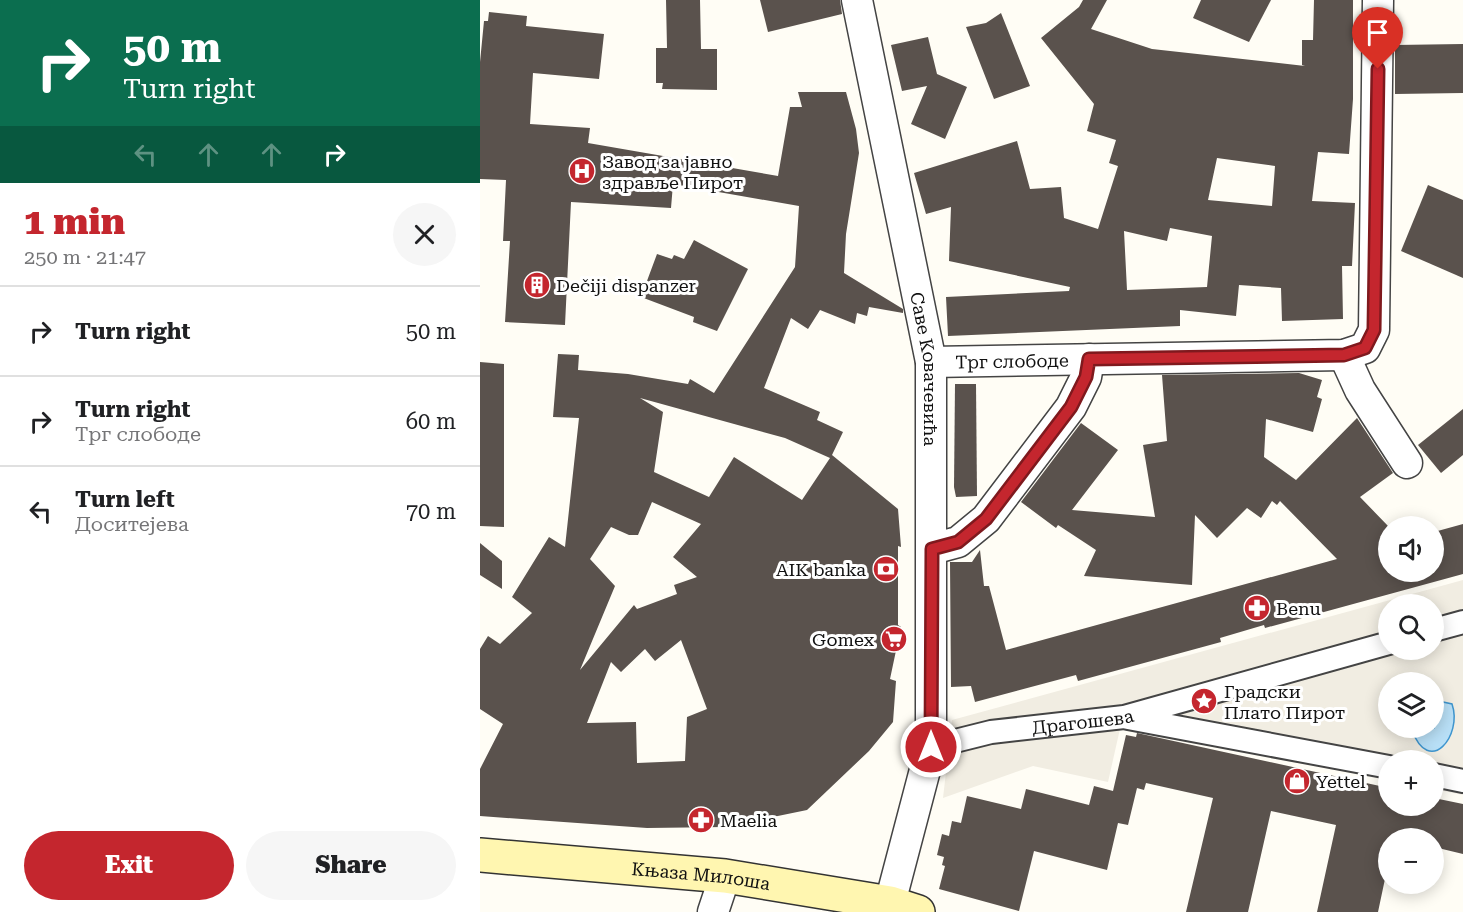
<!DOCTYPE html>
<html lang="en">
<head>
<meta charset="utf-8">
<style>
  :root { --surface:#fff; --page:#f6f6f6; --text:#202124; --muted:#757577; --line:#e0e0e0; --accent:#c4262e }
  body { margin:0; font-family:"Roboto Serif",serif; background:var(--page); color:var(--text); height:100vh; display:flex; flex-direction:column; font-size:22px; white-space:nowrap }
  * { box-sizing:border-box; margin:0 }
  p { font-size:20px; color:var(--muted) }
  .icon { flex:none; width:33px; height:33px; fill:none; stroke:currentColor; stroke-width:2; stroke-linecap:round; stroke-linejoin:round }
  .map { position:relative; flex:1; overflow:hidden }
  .details { display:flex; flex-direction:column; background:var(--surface); width:480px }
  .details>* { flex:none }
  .top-card { background:#0b6e4f; color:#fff; overflow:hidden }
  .fabs { position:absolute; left:898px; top:516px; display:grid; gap:12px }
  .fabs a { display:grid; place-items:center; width:66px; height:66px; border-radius:50%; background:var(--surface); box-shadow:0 3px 15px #0003; font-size:30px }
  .pin { position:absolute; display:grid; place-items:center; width:51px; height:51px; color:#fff; margin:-62px -26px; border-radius:50% 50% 50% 0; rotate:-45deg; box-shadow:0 0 6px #0007 }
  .pin .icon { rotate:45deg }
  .me { position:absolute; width:66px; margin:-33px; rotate:0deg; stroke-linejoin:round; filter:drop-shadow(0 0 4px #0008) }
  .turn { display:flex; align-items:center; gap:21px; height:126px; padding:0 24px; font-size:27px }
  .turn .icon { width:78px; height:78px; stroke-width:2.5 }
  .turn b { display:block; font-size:42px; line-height:51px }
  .lanes { display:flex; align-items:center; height:57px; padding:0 24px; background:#0003; justify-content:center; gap:30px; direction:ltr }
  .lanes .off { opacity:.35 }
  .round { display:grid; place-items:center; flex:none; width:63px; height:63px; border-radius:32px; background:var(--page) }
  .summary { display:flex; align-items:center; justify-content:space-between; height:102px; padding:0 24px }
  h1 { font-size:36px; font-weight:800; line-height:45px; color:var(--accent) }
  .cta { display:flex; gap:12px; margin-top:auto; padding:12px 24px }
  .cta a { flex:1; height:69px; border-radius:36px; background:var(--accent); color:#fff; font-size:24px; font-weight:800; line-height:69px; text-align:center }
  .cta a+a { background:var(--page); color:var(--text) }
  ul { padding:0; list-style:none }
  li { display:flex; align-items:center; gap:18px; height:90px; padding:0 24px; border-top:2px solid var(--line) }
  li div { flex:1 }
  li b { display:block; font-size:22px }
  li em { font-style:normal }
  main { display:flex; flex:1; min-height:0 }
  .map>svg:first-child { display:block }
  .plaza { fill:#f1ede2; fill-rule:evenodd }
  .water { fill:#b9e0f7; stroke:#3f96cf; stroke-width:1.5 }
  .building { fill:#5a524d; fill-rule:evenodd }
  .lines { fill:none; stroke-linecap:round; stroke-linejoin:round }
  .pedestrian-casing { stroke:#444; stroke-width:26 }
  .minor-casing { stroke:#444; stroke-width:33 }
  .secondary-casing { stroke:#333; stroke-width:36 }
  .pedestrian { stroke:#fff; stroke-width:22 }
  .minor { stroke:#fff; stroke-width:30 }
  .secondary { stroke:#fff6b0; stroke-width:33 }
  .route-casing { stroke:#7f191e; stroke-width:15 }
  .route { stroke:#c4262e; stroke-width:10 }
  .labels { text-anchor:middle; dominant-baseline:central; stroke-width:6; stroke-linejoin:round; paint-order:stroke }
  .poi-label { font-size:18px; fill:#111; stroke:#fff; text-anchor:start }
  .street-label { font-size:18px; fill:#111; stroke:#fff }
</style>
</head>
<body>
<main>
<section class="details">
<div class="top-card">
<div class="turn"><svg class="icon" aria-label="right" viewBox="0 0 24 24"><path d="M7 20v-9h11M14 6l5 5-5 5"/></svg><div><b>50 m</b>Turn right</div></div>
<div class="lanes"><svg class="icon off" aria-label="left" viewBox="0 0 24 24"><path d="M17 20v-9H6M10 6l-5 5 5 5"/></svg><svg class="icon off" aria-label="ahead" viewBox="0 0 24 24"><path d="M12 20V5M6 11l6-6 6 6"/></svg><svg class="icon off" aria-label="ahead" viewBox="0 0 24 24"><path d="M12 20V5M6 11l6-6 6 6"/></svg><svg class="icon" aria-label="right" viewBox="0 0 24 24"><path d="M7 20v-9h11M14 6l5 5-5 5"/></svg></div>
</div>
<div class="summary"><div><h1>1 min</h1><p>250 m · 21:47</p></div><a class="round"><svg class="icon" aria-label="close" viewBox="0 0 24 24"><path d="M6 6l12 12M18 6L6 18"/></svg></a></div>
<ul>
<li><svg class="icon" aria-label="right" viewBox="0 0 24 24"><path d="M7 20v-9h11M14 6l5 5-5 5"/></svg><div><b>Turn right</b></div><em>50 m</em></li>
<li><svg class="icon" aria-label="right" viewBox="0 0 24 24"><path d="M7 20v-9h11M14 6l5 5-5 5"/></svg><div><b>Turn right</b><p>Трг слободе</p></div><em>60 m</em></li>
<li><svg class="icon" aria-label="left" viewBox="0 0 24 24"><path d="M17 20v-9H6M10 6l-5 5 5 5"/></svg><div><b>Turn left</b><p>Доситејева</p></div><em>70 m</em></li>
</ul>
<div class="cta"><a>Exit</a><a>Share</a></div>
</section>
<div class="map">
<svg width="983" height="912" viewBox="0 0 983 912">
  <rect width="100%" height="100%" fill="#fffdf5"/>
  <path class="plaza" d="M983 580V795L954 789V760H909V779L642 720 628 782 553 766 463 798 472 720ZM909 604H954V650H909ZM909 682H954V728H909Z"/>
  <path class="water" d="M954 700 972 704C983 736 949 777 932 730V728H954Z"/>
  <g class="building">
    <path d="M186 0H220L221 49H237V90L182 89 183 83H176V48H187Z"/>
    <path d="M280 0H360L362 14 288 32Z"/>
    <path d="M603 0H627L611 29 672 49 825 66 822 65V40H833L834 0H873V99L869 154 838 152 832 201 875 203 872 266H862L863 319 802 321 801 288 759 285 756 316 700 310V326L468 336 466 297 589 291 590 287 469 261 471 207 446 214 434 173 537 141 550 189 581 187 584 218 618 229 638 166 629 163 636 140 607 131 614 104 561 38 599 7ZM737 158 795 166 792 206 728 200ZM690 228 732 236 727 287 647 290 644 231 687 241Z"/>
    <path d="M721 0H791L769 42 713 18Z"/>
    <path d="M9 12 47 16 46 26 124 34 119 79 53 73 50 124 110 128 108 143 298 176 310 107H322L318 92H366L376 129 379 153 366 234 364 273 423 309V313L389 307 387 316 377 313 375 324 340 310 328 329 311 318 284 388 340 412 337 420 363 432 352 455 418 509 421 547 418 546V625L421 627 410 679 416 681 413 722 389 751 327 810 245 827 167 828 0 816V769L23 724 0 709V649L8 636 20 644 52 613 32 597 69 537 85 547 99 418 73 417 78 354 99 355 98 370 148 374 208 384 210 379 234 393 315 267 319 206 193 184 191 208 91 202 85 325 25 322 30 241H23L26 180 0 179V62L4 21H8ZM160 398 305 438 350 458 322 500 254 457 229 497 174 472 183 412ZM172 502 221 524 193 557 217 577 194 585 197 594 157 609 154 605 100 670 135 586 110 559 131 527 149 535H158ZM201 640 227 709 207 717 205 761 157 763 156 722 107 723 131 662 141 672 165 649 175 661Z"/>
    <path d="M521 13 550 86 514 99 486 27 506 23Z"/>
    <path d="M448 37 457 74 487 87 465 139 431 124 447 86 422 91 411 45Z"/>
    <path d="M983 44V93L915 94V45Z"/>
    <path d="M948 185 983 200V278L921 251Z"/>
    <path d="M214 240 268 269 237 331 213 322 214 317 161 297 177 254 192 259 194 255 204 259Z"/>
    <path d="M0 362 24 364V527L0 526Z"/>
    <path d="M819 373 842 380 837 397 842 399 833 432 786 419 784 457 816 480 877 418 913 473 880 497 909 527V572H954V532L983 524V574L785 628 784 625 740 638 741 642 598 681 596 675 495 702 491 686 471 687 470 562H492L500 550 504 586H509L526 650 857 559 800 501 797 505 792 501 781 518 767 508 737 538 715 515 712 585 604 576 616 550 578 525 576 528 541 502 601 423 638 450 592 510 675 517 663 445 687 441 682 375Z"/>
    <path d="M475 384H496L497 496 476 497 474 487Z"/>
    <path d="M983 409V455L961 473 938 445Z"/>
    <path d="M0 543 22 561V589L0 575Z"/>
    <path d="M657 733 909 788V806H954V798L983 804V854L954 847V838H909V860L898 912H837L856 825 791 811 768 912H706L733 798 666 783 664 790 657 788 648 825 638 823 627 870 554 851 539 911 459 889 465 866 462 865 464 857 457 855 462 834 469 836 472 821 481 823 487 796 541 809 546 789 609 805 614 786 633 791 646 735 656 737Z"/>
  </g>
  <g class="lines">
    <defs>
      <g id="pedestrian">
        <path d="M954 630 983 622"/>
        <path d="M648 718 909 767"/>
        <path id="s1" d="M451 747 511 732 644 717 909 643"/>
        <path d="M954 775 983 781"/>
      </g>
      <g id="minor">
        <path id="s2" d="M377 0 451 362V747L410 903"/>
        <path d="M864 355 880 390 927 463"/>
        <path id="s3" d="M451 362 864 355 885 348 894 330 898 0"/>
        <path d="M452 549 478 542 506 519 591 407 606 377 609 359"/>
        <path d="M233 912 245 876"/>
      </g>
      <g id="secondary">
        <path id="s4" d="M0 855 245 876 410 903 438 912"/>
      </g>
    </defs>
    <use href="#pedestrian" class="pedestrian-casing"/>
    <use href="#minor" class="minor-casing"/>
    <use href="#secondary" class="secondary-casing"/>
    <use href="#pedestrian" class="pedestrian"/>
    <use href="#minor" class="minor"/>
    <use href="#secondary" class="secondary"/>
  </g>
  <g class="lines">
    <defs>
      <path id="route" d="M451 747 452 549 478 542 506 519 591 407 606 377 609 359 864 355 885 348 894 330 898 69"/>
    </defs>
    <use href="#route" class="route-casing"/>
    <use href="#route" class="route"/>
  </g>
  <defs>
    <symbol id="hospital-disc" viewBox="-11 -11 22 22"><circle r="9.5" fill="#c4262e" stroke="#fff"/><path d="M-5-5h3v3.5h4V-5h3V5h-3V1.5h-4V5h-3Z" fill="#fff"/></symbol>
    <symbol id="building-disc" viewBox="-11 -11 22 22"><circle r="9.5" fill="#c4262e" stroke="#fff"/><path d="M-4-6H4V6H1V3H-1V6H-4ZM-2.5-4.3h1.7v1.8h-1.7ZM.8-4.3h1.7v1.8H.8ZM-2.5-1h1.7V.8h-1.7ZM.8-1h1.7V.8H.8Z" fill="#fff"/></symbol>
    <symbol id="bank-disc" viewBox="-11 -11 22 22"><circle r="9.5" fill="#c4262e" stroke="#fff"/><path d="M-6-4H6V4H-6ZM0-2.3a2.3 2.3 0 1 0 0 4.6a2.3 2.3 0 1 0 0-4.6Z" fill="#fff"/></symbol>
    <symbol id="pharmacy-disc" viewBox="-11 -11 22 22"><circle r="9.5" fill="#c4262e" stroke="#fff"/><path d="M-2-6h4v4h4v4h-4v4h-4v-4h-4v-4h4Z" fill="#fff"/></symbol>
    <symbol id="supermarket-disc" viewBox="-11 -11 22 22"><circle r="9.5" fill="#c4262e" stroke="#fff"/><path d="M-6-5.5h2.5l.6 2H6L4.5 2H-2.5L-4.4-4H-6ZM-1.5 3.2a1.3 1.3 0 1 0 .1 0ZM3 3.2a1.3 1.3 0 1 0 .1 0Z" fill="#fff"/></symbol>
    <symbol id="sight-disc" viewBox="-11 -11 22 22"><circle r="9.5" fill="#c4262e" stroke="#fff"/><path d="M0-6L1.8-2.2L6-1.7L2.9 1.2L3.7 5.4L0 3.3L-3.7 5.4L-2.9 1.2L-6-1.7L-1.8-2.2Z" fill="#fff"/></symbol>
    <symbol id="shop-disc" viewBox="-11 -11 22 22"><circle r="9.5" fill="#c4262e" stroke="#fff"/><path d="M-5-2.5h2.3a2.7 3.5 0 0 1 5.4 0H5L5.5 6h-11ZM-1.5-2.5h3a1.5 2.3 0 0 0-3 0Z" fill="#fff"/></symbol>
  </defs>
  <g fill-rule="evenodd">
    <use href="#hospital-disc" x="87" y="156" width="30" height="30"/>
    <use href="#building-disc" x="42" y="270" width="30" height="30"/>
    <use href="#bank-disc" x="391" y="554" width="30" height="30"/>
    <use href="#pharmacy-disc" x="762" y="593" width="30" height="30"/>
    <use href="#supermarket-disc" x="399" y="624" width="30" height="30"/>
    <use href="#sight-disc" x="709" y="686" width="30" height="30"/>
    <use href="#shop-disc" x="802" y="766" width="30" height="30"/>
    <use href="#pharmacy-disc" x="206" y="805" width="30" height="30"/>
  </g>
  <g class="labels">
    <g class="poi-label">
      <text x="122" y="161">Завод за јавно<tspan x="122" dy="21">здравље Пирот</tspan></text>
      <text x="76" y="285">Dečiji dispanzer</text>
      <text x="386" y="569" text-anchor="end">AIK banka</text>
      <text x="796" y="608">Benu</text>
      <text x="394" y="639" text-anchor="end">Gomex</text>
      <text x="744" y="691">Градски<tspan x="744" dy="21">Плато Пирот</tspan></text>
      <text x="836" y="781">Yettel</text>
      <text x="240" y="820">Maelia</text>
    </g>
    <g class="street-label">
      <text stroke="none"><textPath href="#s3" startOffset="81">Трг слободе</textPath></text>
      <text stroke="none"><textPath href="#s2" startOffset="376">Саве Ковачевића</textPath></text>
      <text stroke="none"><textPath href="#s1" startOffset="154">Драгошева</textPath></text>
      <text stroke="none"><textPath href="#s4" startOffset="222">Књаза Милоша</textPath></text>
    </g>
  </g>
</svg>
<div class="fabs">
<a><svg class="icon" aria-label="sound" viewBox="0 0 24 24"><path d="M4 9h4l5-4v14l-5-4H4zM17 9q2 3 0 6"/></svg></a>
<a><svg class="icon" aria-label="search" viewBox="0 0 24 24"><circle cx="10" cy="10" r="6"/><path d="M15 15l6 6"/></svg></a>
<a><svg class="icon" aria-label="layers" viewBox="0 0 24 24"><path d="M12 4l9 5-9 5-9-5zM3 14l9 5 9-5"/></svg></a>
<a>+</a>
<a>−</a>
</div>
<div class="pin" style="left:898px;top:69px;background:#d93025"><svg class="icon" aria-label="arrive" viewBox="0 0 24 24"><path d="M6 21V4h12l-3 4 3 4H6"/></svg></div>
<svg class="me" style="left:451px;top:747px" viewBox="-20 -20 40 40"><circle r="17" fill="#c4262e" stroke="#fff" stroke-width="3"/><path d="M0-11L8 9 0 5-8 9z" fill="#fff"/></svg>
</div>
</main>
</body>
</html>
